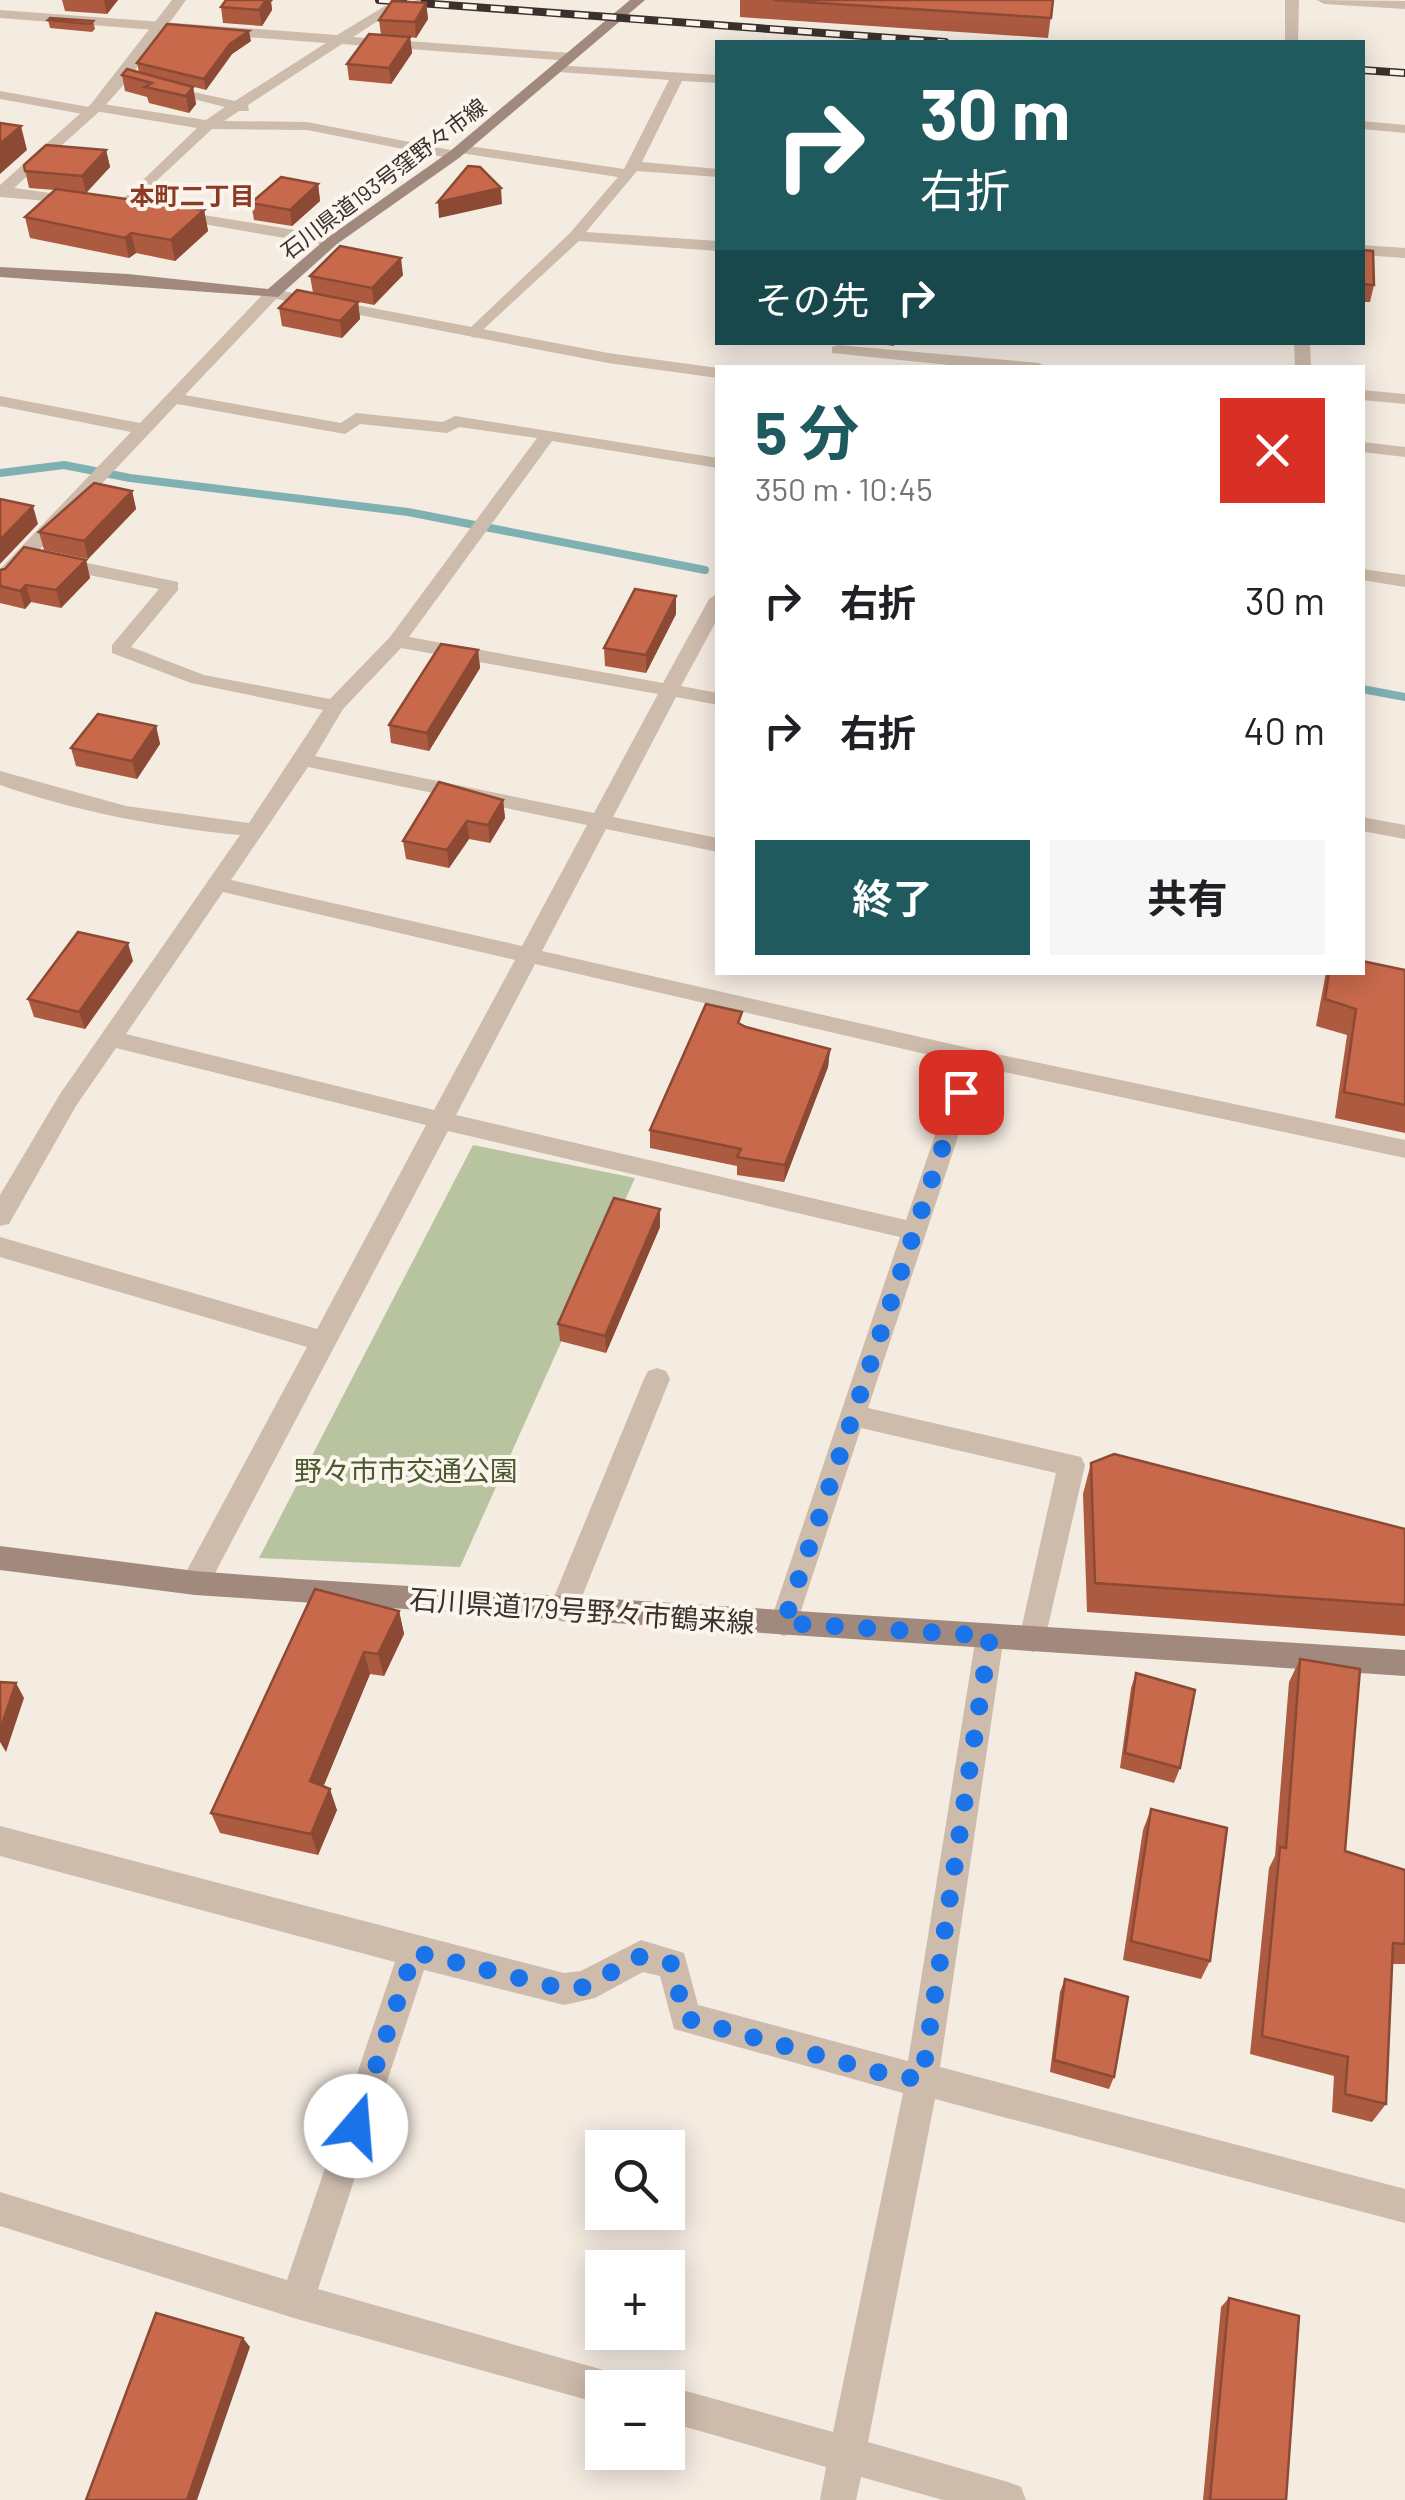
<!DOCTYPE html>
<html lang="ja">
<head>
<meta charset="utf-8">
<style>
  :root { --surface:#fff; --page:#f6f6f6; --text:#202124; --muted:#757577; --accent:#1f5a5e }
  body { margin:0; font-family:Barlow,"Noto Sans JP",sans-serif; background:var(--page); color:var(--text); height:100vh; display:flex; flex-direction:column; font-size:38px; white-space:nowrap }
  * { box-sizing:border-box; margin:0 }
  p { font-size:32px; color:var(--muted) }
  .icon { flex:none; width:55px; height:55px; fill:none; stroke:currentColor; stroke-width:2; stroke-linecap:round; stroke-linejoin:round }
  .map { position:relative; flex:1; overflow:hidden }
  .drawer { position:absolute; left:715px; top:365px; width:650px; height:610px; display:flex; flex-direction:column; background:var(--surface); border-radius:0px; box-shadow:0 5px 25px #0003 }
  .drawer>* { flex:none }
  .guide { position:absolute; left:715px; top:40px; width:650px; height:305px; border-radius:0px; box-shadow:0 5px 25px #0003; background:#1f5a5e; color:#fff; overflow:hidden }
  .buttons { position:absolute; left:585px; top:2130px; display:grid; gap:20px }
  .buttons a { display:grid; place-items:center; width:100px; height:100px; border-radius:0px; background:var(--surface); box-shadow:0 5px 25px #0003; font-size:50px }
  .pin { position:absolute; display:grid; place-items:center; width:85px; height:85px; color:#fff; margin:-42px; border-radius:20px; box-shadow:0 5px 15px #0006 }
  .me { position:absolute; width:110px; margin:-55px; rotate:18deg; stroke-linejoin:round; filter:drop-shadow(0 0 8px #0008) }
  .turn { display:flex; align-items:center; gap:35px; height:210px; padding:0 40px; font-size:45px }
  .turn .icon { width:130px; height:130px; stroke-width:2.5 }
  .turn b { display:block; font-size:70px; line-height:85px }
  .then { display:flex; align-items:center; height:95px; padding:0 40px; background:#0003; gap:20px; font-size:38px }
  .round { display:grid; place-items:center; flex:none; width:105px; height:105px; border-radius:0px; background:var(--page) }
  .head { display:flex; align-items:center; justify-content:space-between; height:170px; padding:0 40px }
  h1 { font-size:60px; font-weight:700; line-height:75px; color:var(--accent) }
  .primary-button { display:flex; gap:20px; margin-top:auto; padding:20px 40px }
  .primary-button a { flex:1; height:115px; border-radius:0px; background:var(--accent); color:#fff; font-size:40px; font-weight:700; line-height:115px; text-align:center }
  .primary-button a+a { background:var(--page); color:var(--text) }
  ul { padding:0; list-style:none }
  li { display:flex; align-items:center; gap:30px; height:130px; padding:0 40px }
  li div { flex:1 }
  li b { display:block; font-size:38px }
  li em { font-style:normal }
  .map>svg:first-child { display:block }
  .green { fill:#b8c4a0 }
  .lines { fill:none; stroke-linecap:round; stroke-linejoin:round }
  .stream { stroke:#7fb0b2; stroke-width:8 }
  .minor { fill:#cdbbac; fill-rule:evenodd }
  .tertiary { fill:#cdbbac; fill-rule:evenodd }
  .secondary { fill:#a18a7d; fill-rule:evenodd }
  .rail-casing { stroke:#3b302b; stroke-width:8 }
  .rail { stroke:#fbf5ee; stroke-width:5; stroke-dasharray:14; stroke-linecap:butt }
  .wall { fill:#ac5a40 }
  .shaded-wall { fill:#8c4a34 }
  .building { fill:#c8694b; stroke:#8c4a34; stroke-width:2.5 }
  .route { stroke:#1a73e8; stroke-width:18; stroke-dasharray:0 32.4 }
  .labels { text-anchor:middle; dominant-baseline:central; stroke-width:8; stroke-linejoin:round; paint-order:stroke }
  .far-street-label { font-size:22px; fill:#3b302b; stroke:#fbf5ee }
  .far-neighbourhood-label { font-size:25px; font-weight:bold; fill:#8c3b22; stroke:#fbf5ee }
  .park-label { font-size:28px; fill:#4a5a2e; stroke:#fbf5ee }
  .street-label { font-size:28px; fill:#3b302b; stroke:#fbf5ee }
</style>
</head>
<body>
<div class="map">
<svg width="1405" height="2500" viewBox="0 0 1405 2500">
  <rect width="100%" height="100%" fill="#f4ebe1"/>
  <path class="green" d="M473 1145 635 1178 460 1567 259 1558Z"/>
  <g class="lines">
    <g class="stream">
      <path d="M0 473 64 465 130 478 408 512 705 570"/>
      <path d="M1362 689 1405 697"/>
    </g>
    <g class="minor">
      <path d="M1285 0H1299L1298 42H1285Z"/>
      <path d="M1317 0 1405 1V9L1324 4Z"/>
      <path d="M385 6 390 7V13L353 37 571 53 578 57 571 61 342 44 248 105 249 111H239L224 121 307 122 456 151 457 146 462 145 624 169 669 80 559 72 552 68 554 65 718 75V83L682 81 642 162 718 169V177L637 171 586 232 718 241V251L579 241 474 338 466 333 468 330 570 233 618 177 460 153 459 158 454 159 307 130 212 129 123 212 118 210V204L197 128 95 111 88 115 0 99V91L89 107 96 103 206 120 225 107 157 90V84L235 101 326 43 0 18V10L337 35Z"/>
      <path d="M1362 121 1405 125V133L1362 129Z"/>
      <path d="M1362 245 1405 248V258L1362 255Z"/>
      <path d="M272 289 278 291V297L185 395 341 423 356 413 443 422 455 416 718 458V468L552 441 409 637 663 683 709 599 718 593V618L681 686 718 693V705L676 697 613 817 718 838V852L606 829 542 951 973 1049 1405 1140V1158L981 1067 868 1408 1081 1457 1085 1465 1043 1648 1033 1652 1023 1648 1019 1639 1056 1473 861 1428 794 1632 784 1636 774 1632 770 1623 900 1237 448 1131 205 1592 195 1595 185 1592 181 1583 185 1574 307 1347 0 1257V1237L317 1329 426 1125 116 1048 76 1106 9 1224 0 1226V1195L60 1094 240 835C158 827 78 812 0 785V771L126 806 249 823 323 710 191 683 112 653V645L159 589 54 568 45 562 54 556 178 582V590L131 647 204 675 330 699 390 637 537 438 459 427 447 433 360 424 345 434 177 404 7 584 0 586V569L131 432 0 406V396L140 423 266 291ZM401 648 658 694 594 813 315 756 343 709ZM308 767 587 825 522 946 231 880ZM223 892 515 960 434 1110 126 1034ZM535 964 960 1062 906 1220 456 1115Z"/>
      <path d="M1294 342H1310L1311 368H1295Z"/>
      <path d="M838 345 1039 363 1047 368H978L832 353V347Z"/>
      <path d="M1362 390 1405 394V404L1362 400Z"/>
      <path d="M1362 569 1405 575V587L1362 580Z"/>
      <path d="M1362 817 1405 825V839L1362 831Z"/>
      <path d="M657 1368 666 1371 670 1379 577 1609 573 1618 563 1622 553 1618 549 1609 644 1379 648 1371Z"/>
      <path d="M990 1623 1000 1627 1004 1636 940 2067 1405 2189V2223L935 2099 868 2442 1008 2482 1021 2487 1026 2500H943L861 2477 856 2500H820L826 2467 668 2422V2388H664L668 2386 833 2432 903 2093 674 2029 660 1976 643 1972 595 1998 564 2005 424 1970 318 2289 621 2375 626 2388H602V2404L297 2319 0 2226V2192L287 2280 395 1962 0 1856V1826L564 1973 581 1971 641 1940 684 1953 698 2005 908 2061 976 1636 980 1627Z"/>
    </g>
    <g class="tertiary">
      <path d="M172 0H186L128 80 101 110 14 188 79 197 84 198V204L0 197V185L91 104Z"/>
      <path d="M173 210 332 236 340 241 332 246 168 218V212Z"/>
      <path d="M272 289 608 353 718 368V378L608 363 266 297V291Z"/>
      <path d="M1362 442 1405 447V457L1362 452Z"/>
    </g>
    <g class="secondary">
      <path d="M630 0H645L459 158 337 244 278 297 0 277V267L128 274 268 289 327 238 449 152Z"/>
      <path d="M0 1546 195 1571 299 1579 1405 1650V1676L195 1595 0 1570Z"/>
    </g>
    <defs>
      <g id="rail">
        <path d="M379 0 945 42"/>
        <path d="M1362 70 1405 73"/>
      </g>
    </defs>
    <use href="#rail" class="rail-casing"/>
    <use href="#rail" class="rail"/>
  </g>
  <g class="wall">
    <path d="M62 0H118L107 14 65 11Z"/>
    <path d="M226 0H273L271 2 272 10 262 26 223 23 221 7Z"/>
    <path d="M740 0H1053L1048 38 740 17Z"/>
    <path d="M426 3 428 19 416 38 410 37 412 53 391 84 349 80 347 64 381 35 379 20Z"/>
    <path d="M48 20 93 21 95 29 92 32 50 28Z"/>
    <path d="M251 41 232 54 206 90 171 81 193 87 196 104 189 113 149 103 147 97 125 91 122 75 139 72 137 63Z"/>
    <path d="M106 150 110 167 86 193 204 210 208 231 175 261 136 253 129 258 30 238 25 217 55 190 29 188 24 165Z"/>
    <path d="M318 184 320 201 292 226 254 220 251 203Z"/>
    <path d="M1362 250 1374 285 1370 302H1362Z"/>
    <path d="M403 275 374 305 313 293 310 276Z"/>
    <path d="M358 302 360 319 342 338 282 326 279 308Z"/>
    <path d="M865 342H894V346Z"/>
    <path d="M132 491 136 509 88 559 44 550 39 532Z"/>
    <path d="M86 560 90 578 61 608 31 602 25 609 0 603V570Z"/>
    <path d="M676 614 646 673 605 666 604 648Z"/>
    <path d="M478 650 480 668 429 751 391 743 389 725Z"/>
    <path d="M156 726 160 744 137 779 76 766 71 748Z"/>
    <path d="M718 776V799L716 798V780Z"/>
    <path d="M503 800 505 818 490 843 469 839 449 868 406 859 403 841Z"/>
    <path d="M133 961 85 1029 34 1017 28 999Z"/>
    <path d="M1405 970V1133L1335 1118 1347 1035 1316 1026 1326 972Z"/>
    <path d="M742 1025 830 1049 828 1067 784 1182 737 1175V1166L650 1148V1130Z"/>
    <path d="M660 1227 606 1353 560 1341 558 1324Z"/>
    <path d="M1091 1463 1405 1529V1636L1087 1612 1083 1494Z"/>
    <path d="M399 1611 404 1634 384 1676 370 1674 323 1787 337 1810 318 1855 220 1833 211 1813Z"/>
    <path d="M1300 1659 1345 1851 1405 1870V1964H1392L1386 2104 1372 2122 1332 2112 1334 2076 1250 2054 1269 1868 1275 1856 1289 1682Z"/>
    <path d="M1136 1673 1180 1768 1174 1783 1120 1768 1131 1688Z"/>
    <path d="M1151 1809 1210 1961 1201 1979 1123 1960 1143 1830Z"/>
    <path d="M1065 1979 1114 2077 1109 2089 1050 2072 1060 1992Z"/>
    <path d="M1229 2298 1286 2500H1203L1221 2307Z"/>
  </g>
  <g class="shaded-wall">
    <path d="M104 0H118L107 14Z"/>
    <path d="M265 0H273L271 2 272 10 262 26 259 10Z"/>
    <path d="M426 3 428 19 416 38 415 22Z"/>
    <path d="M249 31 251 41 232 54 206 90 204 79 230 44Z"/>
    <path d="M410 37 412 53 391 84 389 68Z"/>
    <path d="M193 87 196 104 189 113 186 96Z"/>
    <path d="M21 126 27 150 0 174V144Z"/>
    <path d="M106 150 110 167 86 193 82 176Z"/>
    <path d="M318 184 320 201 292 226 290 210Z"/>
    <path d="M501 188 502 204 439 218 438 202Z"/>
    <path d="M204 210 208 231 175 261 171 240Z"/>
    <path d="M131 233 136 253 129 258 125 238Z"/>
    <path d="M401 258 403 275 374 305 372 288Z"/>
    <path d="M358 302 360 319 342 338 340 321Z"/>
    <path d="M132 491 136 509 88 559 84 541Z"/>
    <path d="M33 506 38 524 0 564V540Z"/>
    <path d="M86 560 90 578 61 608 56 590Z"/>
    <path d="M26 585 31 602 25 609 20 591Z"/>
    <path d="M676 596V614L646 673V655Z"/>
    <path d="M478 650 480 668 429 751 427 733Z"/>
    <path d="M156 726 160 744 137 779 132 761Z"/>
    <path d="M503 800 505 818 490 843 488 825Z"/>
    <path d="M467 821 469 839 449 868 447 850Z"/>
    <path d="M128 943 133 961 85 1029 79 1012Z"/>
    <path d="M830 1049 828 1067 784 1182 785 1165Z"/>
    <path d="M660 1209V1227L606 1353 605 1336Z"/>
    <path d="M399 1611 404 1634 384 1676 378 1654Z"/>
    <path d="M364 1652 370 1674 317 1802 310 1781Z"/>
    <path d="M16 1683 24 1698 6 1752 0 1742V1730Z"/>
    <path d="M330 1789 337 1810 318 1855 311 1834Z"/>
    <path d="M243 2338 250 2347 197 2500H187Z"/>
  </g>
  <g class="building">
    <path d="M226 0H266L259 10 221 7Z"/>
    <path d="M773 0H1053L1051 18Z"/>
    <path d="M392 1 426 3 415 22 379 20Z"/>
    <path d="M50 18 93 21 90 24 48 20Z"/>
    <path d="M167 24 249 31 230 44 204 79 137 63Z"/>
    <path d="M369 34 410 37 389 68 347 64Z"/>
    <path d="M127 69 193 87 186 96 145 87 152 83 122 75Z"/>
    <path d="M0 123 21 126 0 144Z"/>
    <path d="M46 145 106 150 82 176 25 171 24 165Z"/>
    <path d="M468 166 480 167 501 188 438 202Z"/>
    <path d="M281 177 318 184 290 210 251 203Z"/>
    <path d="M56 189 204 210 171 240 131 233 125 238 25 217Z"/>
    <path d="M340 246 401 258 372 288 310 276Z"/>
    <path d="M1362 250 1373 251 1374 285 1362 284Z"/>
    <path d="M297 290 358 302 340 321 279 308Z"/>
    <path d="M94 483 132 491 84 541 39 532Z"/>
    <path d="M0 499 33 506 0 540Z"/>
    <path d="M24 547 86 560 56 590 26 585 20 591 0 586V570L5 569Z"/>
    <path d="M635 589 676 596 646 655 604 648Z"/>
    <path d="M441 644 478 650 427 733 389 725Z"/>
    <path d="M98 714 156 726 132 761 71 748Z"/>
    <path d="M439 782 503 800 488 825 467 821 447 850 403 841Z"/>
    <path d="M78 932 128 943 79 1012 28 999Z"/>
    <path d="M1362 961 1405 970V1105L1344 1092 1356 1009 1325 999 1329 972H1362Z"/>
    <path d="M706 1004 742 1012 738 1023 746 1027 830 1049 785 1165 737 1157 741 1149 650 1130Z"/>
    <path d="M614 1198 660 1209 605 1336 558 1324Z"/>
    <path d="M1114 1454 1405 1529V1605L1095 1583 1091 1463Z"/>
    <path d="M315 1589 399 1611 378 1654 364 1652 310 1781 330 1789 311 1834 211 1813Z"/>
    <path d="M1300 1659 1360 1669 1345 1851 1405 1870V1944L1393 1943 1386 2104 1345 2094 1348 2057 1262 2036 1280 1847 1286 1848Z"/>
    <path d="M1136 1673 1195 1690 1180 1768 1125 1753Z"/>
    <path d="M0 1682 16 1683 0 1730Z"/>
    <path d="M1151 1809 1227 1828 1210 1961 1131 1941Z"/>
    <path d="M1065 1979 1128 1997 1114 2077 1054 2060Z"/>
    <path d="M1229 2298 1299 2316 1286 2500H1210Z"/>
    <path d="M156 2313 243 2338 187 2500H86Z"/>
  </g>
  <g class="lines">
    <path class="route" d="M356 2126 414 1952 564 1989 584 1987 641 1956 673 1964 684 2018 892 2076 922 2079 990 1636 784 1623 961 1092"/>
  </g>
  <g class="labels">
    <g class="far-street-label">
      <text transform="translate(383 178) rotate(-37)">石川県道193号窪野々市線</text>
    </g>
    <g class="far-neighbourhood-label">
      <text x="192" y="195">本町二丁目</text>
    </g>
    <g class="park-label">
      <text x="406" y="1470">野々市市交通公園</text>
    </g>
    <g class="street-label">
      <text transform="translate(582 1610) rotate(4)">石川県道179号野々市鶴来線</text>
    </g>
  </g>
</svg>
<div class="buttons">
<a><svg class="icon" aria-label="search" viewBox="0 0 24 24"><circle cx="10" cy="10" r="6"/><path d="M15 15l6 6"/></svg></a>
<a>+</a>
<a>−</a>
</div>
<div class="pin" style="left:961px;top:1092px;background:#d93025"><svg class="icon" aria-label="arrive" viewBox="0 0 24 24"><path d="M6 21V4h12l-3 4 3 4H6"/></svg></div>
<svg class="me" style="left:356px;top:2126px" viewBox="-20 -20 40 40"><circle r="19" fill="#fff"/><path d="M0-13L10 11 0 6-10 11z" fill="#1a73e8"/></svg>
<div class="guide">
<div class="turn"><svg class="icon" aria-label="right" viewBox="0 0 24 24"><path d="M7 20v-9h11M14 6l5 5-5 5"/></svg><div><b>30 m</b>右折</div></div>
<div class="then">その先<svg class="icon" aria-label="right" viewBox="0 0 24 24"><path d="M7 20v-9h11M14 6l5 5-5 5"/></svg></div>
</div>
<section class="drawer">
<div class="head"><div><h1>5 分</h1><p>350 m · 10:45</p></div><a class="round" style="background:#d93025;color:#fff"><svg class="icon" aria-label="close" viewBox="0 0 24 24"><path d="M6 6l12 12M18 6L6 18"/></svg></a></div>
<ul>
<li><svg class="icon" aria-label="right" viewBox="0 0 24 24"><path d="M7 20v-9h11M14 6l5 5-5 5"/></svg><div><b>右折</b></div><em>30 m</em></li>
<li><svg class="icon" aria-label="right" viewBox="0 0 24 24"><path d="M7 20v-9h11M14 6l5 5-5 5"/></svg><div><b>右折</b></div><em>40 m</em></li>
</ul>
<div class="primary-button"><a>終了</a><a>共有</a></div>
</section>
</div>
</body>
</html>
